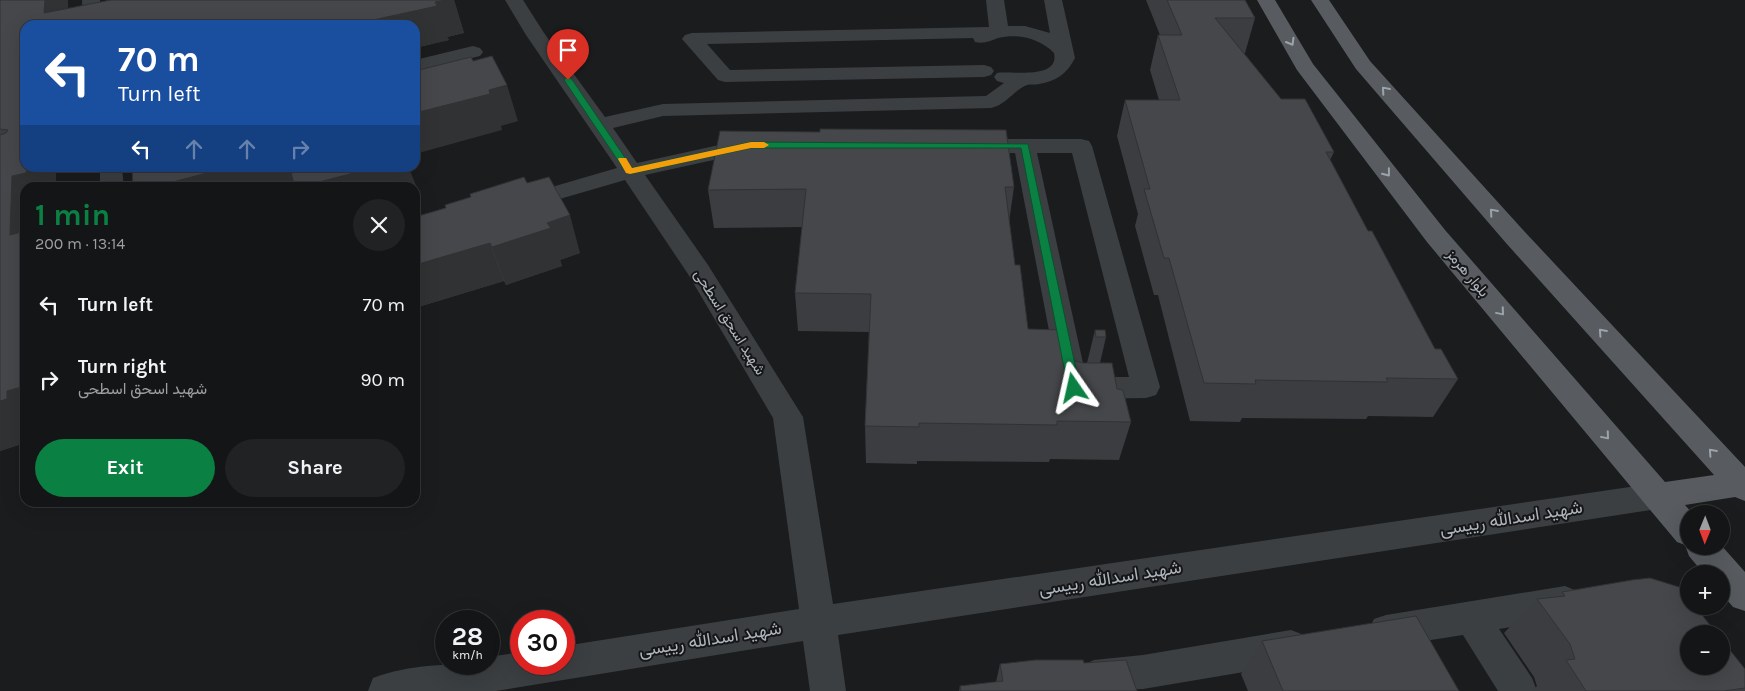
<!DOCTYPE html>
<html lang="en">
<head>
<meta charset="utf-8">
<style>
  :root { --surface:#141516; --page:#212223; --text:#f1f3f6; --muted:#9d9fa1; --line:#333435; --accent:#0b8043 }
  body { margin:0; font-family:Karla,Vazirmatn,sans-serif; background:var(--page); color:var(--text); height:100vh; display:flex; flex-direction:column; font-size:19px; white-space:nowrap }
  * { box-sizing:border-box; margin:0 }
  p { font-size:16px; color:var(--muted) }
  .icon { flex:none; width:28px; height:28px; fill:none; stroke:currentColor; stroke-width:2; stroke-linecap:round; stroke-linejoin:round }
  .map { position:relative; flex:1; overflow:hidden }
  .drawer { position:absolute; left:20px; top:182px; width:400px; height:325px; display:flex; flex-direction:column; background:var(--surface); border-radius:15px; box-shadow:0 5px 20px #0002,0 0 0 1px var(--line) }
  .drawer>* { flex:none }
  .guide { position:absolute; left:20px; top:20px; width:400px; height:152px; border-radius:15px; box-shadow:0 5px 20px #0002,0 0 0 1px var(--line); background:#1a4fa0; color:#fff; overflow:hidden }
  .needle { width:32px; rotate:181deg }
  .buttons { position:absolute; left:1680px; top:505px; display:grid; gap:10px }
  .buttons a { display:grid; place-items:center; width:50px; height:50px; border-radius:50%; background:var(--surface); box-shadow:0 5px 20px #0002,0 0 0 1px var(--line); font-size:25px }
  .speed { position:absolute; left:435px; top:610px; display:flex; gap:10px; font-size:25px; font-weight:700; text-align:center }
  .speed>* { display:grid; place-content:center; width:65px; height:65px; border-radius:50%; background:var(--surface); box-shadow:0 5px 20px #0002,0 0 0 1px var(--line); line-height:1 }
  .speed small { font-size:12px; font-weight:400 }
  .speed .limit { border:8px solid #d22; background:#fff; color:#111 }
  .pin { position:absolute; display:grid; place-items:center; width:42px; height:42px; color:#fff; margin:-51px -21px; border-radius:50% 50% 50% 0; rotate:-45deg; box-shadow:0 0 5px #0007 }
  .pin .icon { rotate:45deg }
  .me { position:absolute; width:55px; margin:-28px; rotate:349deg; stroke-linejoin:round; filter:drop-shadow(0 0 4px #0008) }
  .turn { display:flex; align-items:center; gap:18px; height:105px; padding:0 15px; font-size:22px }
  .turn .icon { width:65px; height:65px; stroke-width:2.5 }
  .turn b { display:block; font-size:35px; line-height:42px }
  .lanes { display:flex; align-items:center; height:48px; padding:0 15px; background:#0003; justify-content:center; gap:25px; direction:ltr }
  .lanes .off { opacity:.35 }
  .round { display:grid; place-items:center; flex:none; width:52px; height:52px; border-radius:26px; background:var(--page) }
  .overview { display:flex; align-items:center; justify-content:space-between; height:85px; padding:0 15px }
  h1 { font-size:30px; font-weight:700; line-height:38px; color:var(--accent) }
  .cta { display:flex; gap:10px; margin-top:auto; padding:10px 15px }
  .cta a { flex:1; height:58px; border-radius:30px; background:var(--accent); color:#fff; font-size:20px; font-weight:700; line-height:58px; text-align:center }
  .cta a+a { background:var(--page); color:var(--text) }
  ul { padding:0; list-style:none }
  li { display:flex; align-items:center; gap:15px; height:75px; padding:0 15px }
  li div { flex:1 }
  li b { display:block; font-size:19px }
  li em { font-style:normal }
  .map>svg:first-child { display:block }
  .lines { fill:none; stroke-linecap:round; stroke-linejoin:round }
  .minor { fill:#3c3f42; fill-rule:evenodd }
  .major { fill:#585c61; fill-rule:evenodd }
  .wall { fill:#3b3d40 }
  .shaded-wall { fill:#303234 }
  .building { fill:#45474a; stroke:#303234 }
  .oneway { stroke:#9ca4ab }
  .route { fill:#0b8043; stroke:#07532c }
  .slow { fill:#f59e0b }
  .labels { text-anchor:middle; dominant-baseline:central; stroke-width:4; stroke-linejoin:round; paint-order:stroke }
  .street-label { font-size:15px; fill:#adb6bd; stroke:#161618 }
  .near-street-label { font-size:18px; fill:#adb6bd; stroke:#161618 }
</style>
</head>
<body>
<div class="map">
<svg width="1745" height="691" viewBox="0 0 1745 691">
  <rect width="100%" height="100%" fill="#1b1c1d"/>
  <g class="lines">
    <g class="minor">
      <path d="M82 0H100L101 25H83Z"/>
      <path d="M505 0H523L544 33 605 117 663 104 986 96 1004 83 997 81 994 77 997 73C1009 70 1060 81 1054 53 1040 39 1019 33 998 38 990 41 984 44 975 42L973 38 707 44 730 70 984 65 991 67 994 71 991 75 984 77 725 82 718 80 682 39 685 35 692 33 989 27 986 0H1004L1008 26H1025L1050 33 1044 0H1062L1075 58C1067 74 1056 81 1039 84 1035 85 1030 84 1027 85 1014 90 1006 105 991 108L663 116 613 128 637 163 751 138 759 140 762 145 759 150 645 175 708 265 803 417 833 604 1657 483 1668 487 1673 496 1668 505 1657 509 838 635 846 691H810L803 641 496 691H368L373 678C409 664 451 664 489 664V657L521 652V664H564V646L799 609 773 418 688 274 625 180 522 210 514 208 510 203 514 198 617 168 526 35Z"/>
      <path d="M473 46 480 48 483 52 480 56 415 72V60Z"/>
      <path d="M972 139H1081L1089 141 1092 146 1160 387 1156 395 1146 398 1074 399 1064 396 1060 388 1015 153H972L964 151 961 146 964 141ZM1037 153H1072L1129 377H1086Z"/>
      <path d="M100 168H122L124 188H100Z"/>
      <path d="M1565 586 1577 591 1582 602 1577 613 1565 618 1499 629 1532 678 1537 691H1498L1463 635 1386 647 1374 643 1368 631 1374 619 1386 615Z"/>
      <path d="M1291 630 1304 635 1309 647 1304 659 1291 664 1143 689 1083 691 1076 678 1081 666 1094 660 1143 655Z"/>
    </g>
    <path class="major" d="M1257 0H1275L1313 64 1445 230 1665 482 1714 475 1506 243 1356 69 1311 0H1329L1370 61 1524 231 1745 467V501L1735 497 1685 505 1693 514H1689V546L1721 545 1745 572V611L1733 607 1721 593V574H1704L1689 556 1685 545 1677 542 1646 505 1427 242 1297 70Z"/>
  </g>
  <g class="wall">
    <path d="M0 0H68V9L111 0H454L464 33 447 37 449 40 415 48V25H25V168H56V188H25V443L0 451Z"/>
    <path d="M1146 0H1245L1255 18 1245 53H1244L1281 99 1334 152 1330 160 1368 231 1435 349 1458 379 1433 417 1368 416 1366 419 1242 418 1240 422 1190 421 1158 295H1154L1135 226 1138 214 1117 136 1125 100H1159L1150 70 1158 35H1160Z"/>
    <path d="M527 183 580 253 560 260 562 266 506 285 504 281 415 308V217Z"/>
    <path d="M1014 187 1009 222 1015 265 1028 329 1066 351 1072 360 1083 363H1087L1095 330 1106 337 1100 363 1117 389 1131 422 1119 460 1050 459 1049 462 917 461V464L866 463 865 426 869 332 798 331 795 293 802 227 714 228 708 190Z"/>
    <path d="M1562 592 1745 669V691H1532L1537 686 1534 677 1504 633 1537 599 1557 597Z"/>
    <path d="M1262 641 1459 691H1248L1241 674Z"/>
    <path d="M1084 663 1137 691H959L960 686 996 682 1000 664Z"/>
  </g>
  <g class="shaded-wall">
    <path d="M45 0H68L67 25 44 13Z"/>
    <path d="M446 0H454L464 33 447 37 449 40 415 48V25H355V24Z"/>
    <path d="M507 85 518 121 501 126 502 130 415 154V113L489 90Z"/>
    <path d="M27 168H56V188H25V253L10 235 12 176Z"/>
    <path d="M222 168H295L304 184 293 188H138Z"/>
    <path d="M373 168H409L419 193 415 194V188H296Z"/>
    <path d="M570 215 580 253 560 260 562 266 506 285 492 247 547 223Z"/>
    <path d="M490 243 504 281 415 308V265Z"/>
    <path d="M25 386V443L0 451V401L7 391Z"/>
  </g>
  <g class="building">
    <path d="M0 0H45L44 13 111 0H446L435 2 437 6 355 24V25H25V168H27L26 173 12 176 10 235 25 231V386L7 391V399L0 401V135L6 133 8 130 0 129Z"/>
    <path d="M1167 0H1245L1255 18H1215L1281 99H1305L1334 152H1326L1368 231H1372L1435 349H1441L1458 379 1386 378 1388 382 1255 380 1256 384 1204 383 1169 258H1164L1144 189H1150L1125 100H1180L1158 35H1182Z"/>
    <path d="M492 56 507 85 489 90 490 94 415 113V71L471 57 473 61Z"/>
    <path d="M820 129 1006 130 1014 187H1005L1015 265H1020L1028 329 1062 330 1066 351 1072 360 1083 363H1112L1117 389 1123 390 1131 422 1057 421V425L919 423V427L865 426 871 294 795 293 806 189 708 190 720 131 820 132Z"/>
    <path d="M132 168H222V169L161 185V182L138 188H133Z"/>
    <path d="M290 168H373L296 188H295Z"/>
    <path d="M524 177 527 183 549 177 570 215 547 223 551 228 492 247 490 243 415 265V217L446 208 445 205 471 197 470 194Z"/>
    <path d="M1095 330H1105L1106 337H1096Z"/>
    <path d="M1650 578 1679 587 1689 599V606H1695L1717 634H1689V666H1721V639L1745 669V688L1724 691H1586L1566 660 1575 659 1570 644 1537 599 1565 596 1562 592 1632 580Z"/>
    <path d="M1416 616 1459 691H1283L1262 641Z"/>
    <path d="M1035 660H1083L1084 663 1126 660 1137 691H961L960 686 1003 681 1000 664Z"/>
  </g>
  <defs><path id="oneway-chevron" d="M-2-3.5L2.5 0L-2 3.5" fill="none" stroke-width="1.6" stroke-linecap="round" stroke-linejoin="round" transform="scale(1.25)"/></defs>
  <g class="oneway">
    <use href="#oneway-chevron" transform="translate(1291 42) rotate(60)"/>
    <use href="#oneway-chevron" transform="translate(1385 90) rotate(-131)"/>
    <use href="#oneway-chevron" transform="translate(1387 173) rotate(52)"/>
    <use href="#oneway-chevron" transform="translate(1493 212) rotate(-131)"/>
    <use href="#oneway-chevron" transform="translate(1501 312) rotate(50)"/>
    <use href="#oneway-chevron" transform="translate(1602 332) rotate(-132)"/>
    <use href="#oneway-chevron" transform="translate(1606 436) rotate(50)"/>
    <use href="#oneway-chevron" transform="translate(1712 452) rotate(-132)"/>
  </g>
  <path class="route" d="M565 78H571L632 168 751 142 1028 144 1080 388 1078 391 1074 392 1068 388 1021 148H751L630 174 625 171 564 80Z"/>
  <path class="slow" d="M751 142H764L769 145 764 148H751L630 174 626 173 618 159 619 158H626L632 168Z"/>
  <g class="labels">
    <g class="street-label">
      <text transform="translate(1468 273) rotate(50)">بلوار هرمز</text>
      <text transform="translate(730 322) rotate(58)">شهید اسحق اسطحی</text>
    </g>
    <g class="near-street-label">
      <text transform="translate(1511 518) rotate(-9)">شهید اسدالله رییسی</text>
      <text transform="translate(1110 578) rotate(-9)">شهید اسدالله رییسی</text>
      <text transform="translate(710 639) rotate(-9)">شهید اسدالله رییسی</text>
    </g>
  </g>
</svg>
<div class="buttons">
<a><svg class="needle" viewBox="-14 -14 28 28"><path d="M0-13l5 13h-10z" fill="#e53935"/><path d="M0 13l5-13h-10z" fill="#9d9fa1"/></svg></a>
<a>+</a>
<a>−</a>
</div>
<div class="speed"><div>28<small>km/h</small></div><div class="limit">30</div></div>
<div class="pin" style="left:568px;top:80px;background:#d93025"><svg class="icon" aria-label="arrive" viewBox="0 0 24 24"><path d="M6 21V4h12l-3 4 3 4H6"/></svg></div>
<svg class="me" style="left:1074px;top:388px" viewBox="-20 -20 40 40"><path d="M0-17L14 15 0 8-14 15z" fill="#0b8043" stroke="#fff" stroke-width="4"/></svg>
<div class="guide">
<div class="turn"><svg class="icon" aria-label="left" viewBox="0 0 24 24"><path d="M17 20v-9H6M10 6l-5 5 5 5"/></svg><div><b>70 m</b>Turn left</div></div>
<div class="lanes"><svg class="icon" aria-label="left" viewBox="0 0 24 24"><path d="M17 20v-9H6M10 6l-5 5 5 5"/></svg><svg class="icon off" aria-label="ahead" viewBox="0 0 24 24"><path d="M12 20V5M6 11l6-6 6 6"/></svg><svg class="icon off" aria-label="ahead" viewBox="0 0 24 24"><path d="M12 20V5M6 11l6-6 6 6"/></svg><svg class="icon off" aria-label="right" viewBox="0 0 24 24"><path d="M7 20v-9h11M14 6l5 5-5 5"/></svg></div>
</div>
<section class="drawer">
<div class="overview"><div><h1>1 min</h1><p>200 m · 13:14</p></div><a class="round"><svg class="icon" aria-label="close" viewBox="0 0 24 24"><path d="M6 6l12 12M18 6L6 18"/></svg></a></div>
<ul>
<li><svg class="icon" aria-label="left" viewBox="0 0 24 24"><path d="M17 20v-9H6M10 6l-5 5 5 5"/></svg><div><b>Turn left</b></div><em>70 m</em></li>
<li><svg class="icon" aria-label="right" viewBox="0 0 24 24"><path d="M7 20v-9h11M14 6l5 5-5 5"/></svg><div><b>Turn right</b><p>شهید اسحق اسطحی</p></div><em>90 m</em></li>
</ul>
<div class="cta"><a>Exit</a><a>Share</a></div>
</section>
</div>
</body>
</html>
